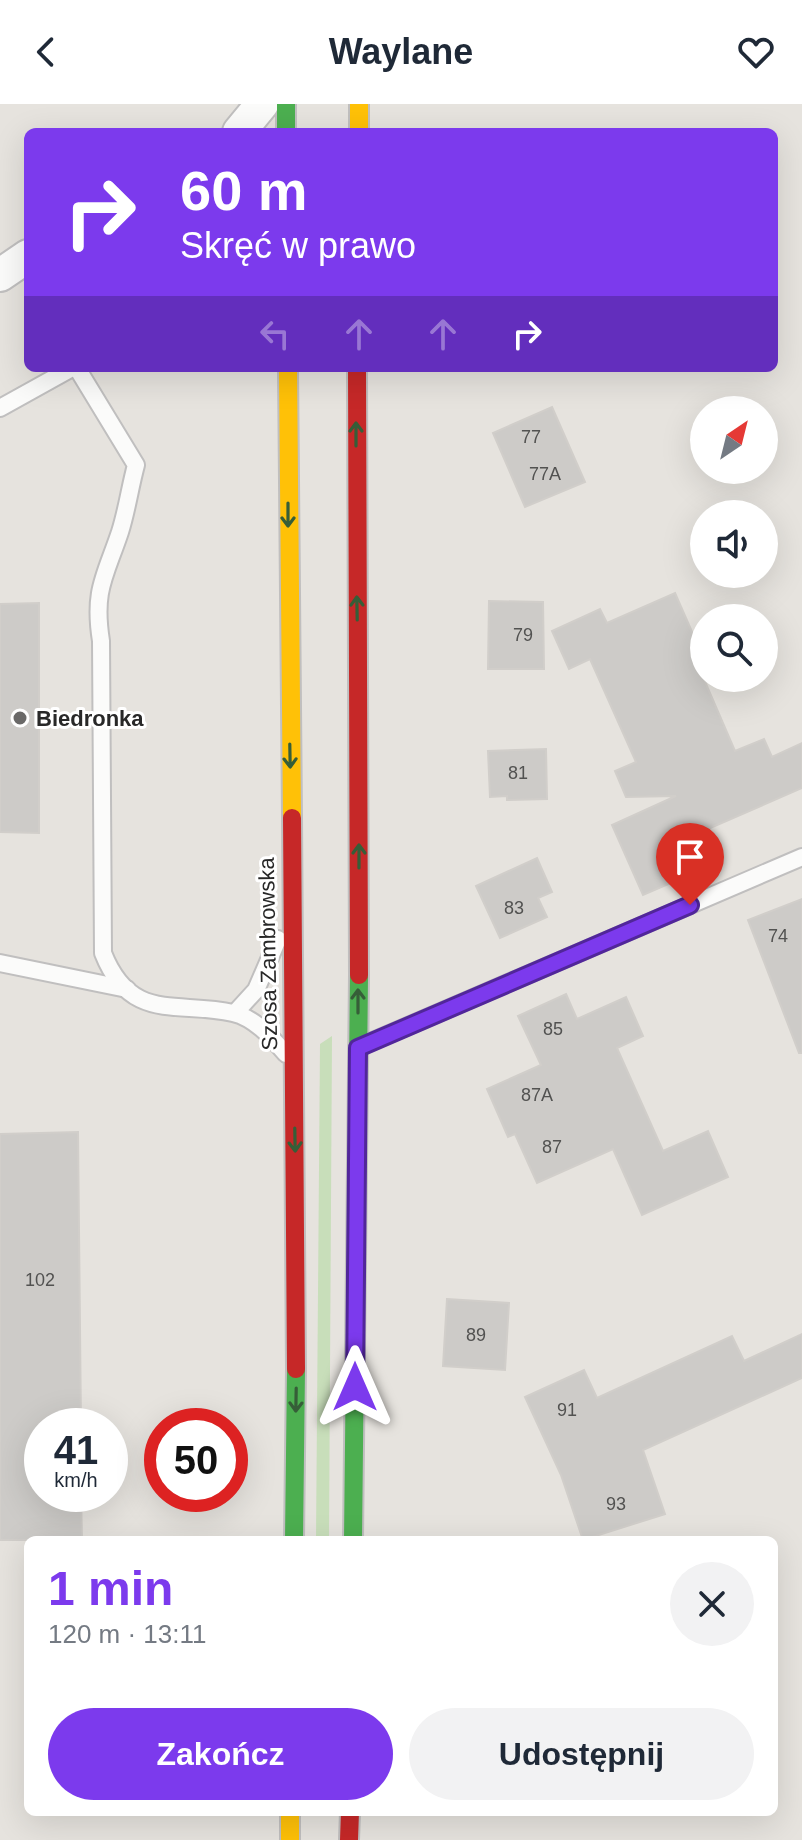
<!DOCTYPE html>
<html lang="pl">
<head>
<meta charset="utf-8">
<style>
  :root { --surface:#fff; --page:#f2f2f3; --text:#1f2937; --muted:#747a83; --accent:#7c3aed }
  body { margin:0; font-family:Helvetica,sans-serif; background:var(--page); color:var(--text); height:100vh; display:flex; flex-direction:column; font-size:30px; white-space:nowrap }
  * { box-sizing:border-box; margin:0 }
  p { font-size:26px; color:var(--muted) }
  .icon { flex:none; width:44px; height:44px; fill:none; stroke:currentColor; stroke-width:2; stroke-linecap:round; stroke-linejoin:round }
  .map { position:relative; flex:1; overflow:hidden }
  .panel { position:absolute; left:24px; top:1432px; width:754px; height:280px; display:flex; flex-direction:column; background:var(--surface); border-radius:12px; box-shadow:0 8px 32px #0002 }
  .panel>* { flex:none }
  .hud { position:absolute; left:24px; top:24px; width:754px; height:244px; border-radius:12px; box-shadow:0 8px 32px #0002; background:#7c3aed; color:#fff; overflow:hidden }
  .needle { width:52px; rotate:35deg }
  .controls { position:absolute; left:690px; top:292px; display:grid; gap:16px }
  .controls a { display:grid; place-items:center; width:88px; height:88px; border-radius:50%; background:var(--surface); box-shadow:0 8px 32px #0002; font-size:40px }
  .speed { position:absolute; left:24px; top:1304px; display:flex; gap:16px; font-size:40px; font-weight:700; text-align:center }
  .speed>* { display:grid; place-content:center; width:104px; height:104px; border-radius:50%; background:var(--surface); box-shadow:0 8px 32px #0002; line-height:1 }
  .speed small { font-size:20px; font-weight:400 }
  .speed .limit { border:12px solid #d22; background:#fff; color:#111 }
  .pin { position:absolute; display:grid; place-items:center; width:68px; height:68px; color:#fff; margin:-82px -34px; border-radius:50% 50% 50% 0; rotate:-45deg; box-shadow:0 0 8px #0007 }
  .pin .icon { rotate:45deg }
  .me { position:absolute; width:88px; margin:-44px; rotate:0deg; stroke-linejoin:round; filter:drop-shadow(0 0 6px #0008) }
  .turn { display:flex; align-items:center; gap:28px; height:168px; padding:0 24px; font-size:36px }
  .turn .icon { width:104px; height:104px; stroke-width:2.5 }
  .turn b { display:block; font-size:56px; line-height:68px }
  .lanes { display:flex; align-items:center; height:76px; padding:0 24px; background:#0003; justify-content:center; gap:40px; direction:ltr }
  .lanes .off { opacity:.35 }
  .round { display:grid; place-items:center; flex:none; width:84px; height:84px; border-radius:42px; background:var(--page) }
  .head { display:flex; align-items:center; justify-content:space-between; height:136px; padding:0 24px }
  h1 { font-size:48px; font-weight:700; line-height:60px; color:var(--accent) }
  .primary-button { display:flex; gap:16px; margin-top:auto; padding:16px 24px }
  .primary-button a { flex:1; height:92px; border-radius:48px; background:var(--accent); color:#fff; font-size:32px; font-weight:700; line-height:92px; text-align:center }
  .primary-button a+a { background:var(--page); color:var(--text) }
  header { display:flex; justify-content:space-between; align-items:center; height:104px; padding:0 24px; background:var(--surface); font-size:36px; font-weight:700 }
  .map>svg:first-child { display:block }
  .green { fill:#c8deba }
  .building { fill:#cdcbc8; stroke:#d1ceca; stroke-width:2 }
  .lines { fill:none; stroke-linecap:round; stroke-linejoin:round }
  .lane-casing { stroke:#c0bfbf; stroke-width:20 }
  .street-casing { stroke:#c0bfbf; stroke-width:36 }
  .fast-casing { stroke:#c0bfbf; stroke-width:22 }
  .slow-casing { stroke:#c0bfbf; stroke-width:22 }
  .jam-casing { stroke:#c0bfbf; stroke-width:22 }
  .lane { stroke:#fbfbfa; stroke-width:16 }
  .street { stroke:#fbfbfa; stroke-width:32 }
  .fast { stroke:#4caf50; stroke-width:18 }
  .slow { stroke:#ffc107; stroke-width:18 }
  .jam { stroke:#c62828; stroke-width:18 }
  .oneway { stroke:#365e38 }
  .route-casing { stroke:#51269a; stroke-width:20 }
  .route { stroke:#7c3aed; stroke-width:14 }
  .poi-dot { fill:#6a6968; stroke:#fff; stroke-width:3 }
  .labels { text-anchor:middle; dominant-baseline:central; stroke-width:6; stroke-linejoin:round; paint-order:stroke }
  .number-label { font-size:18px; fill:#525251 }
  .poi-label { font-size:22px; font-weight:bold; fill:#282828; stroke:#fff; text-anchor:start }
  .street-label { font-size:22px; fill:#282828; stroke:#fff }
</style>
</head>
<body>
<header><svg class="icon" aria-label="back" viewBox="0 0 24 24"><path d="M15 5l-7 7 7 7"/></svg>Waylane<svg class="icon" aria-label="heart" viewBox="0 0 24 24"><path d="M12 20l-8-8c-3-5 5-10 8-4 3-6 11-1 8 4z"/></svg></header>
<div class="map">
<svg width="802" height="1736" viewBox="0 0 802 1736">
  <rect width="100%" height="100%" fill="#e6e3de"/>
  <path class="green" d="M332 932 329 1436H316L320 940Z"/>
  <g class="building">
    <path d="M552 303 585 378 525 403 493 329Z"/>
    <path d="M675 489 700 546V566L735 647 764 635 772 653 802 639V684L694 731 708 763 643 791 612 721 676 692 626 693 615 667 636 658 590 555 569 565 552 527 600 505 607 519Z"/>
    <path d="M489 497 543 498 544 565H488Z"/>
    <path d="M39 499V729L0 728V500Z"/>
    <path d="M546 645 547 695 507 696V692L490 693 488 647Z"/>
    <path d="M537 754 552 788 538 794 547 813 500 834 476 782Z"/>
    <path d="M802 795V949H799L748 816Z"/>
    <path d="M566 890 577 915 626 893 643 932 617 944 663 1047 708 1027 728 1073 642 1111 613 1045 537 1079 515 1030 508 1033 487 985 541 961 518 912Z"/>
    <path d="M78 1028 81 1322H42V1390H81L82 1436H0V1030Z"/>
    <path d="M447 1195 509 1199 505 1266 443 1262Z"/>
    <path d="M802 1230V1274L643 1346 665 1410 583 1436 561 1371 525 1293 584 1266 597 1294 732 1232 744 1257Z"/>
  </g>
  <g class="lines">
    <defs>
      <g id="lane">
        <path d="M77 264 136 361C130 383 127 406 120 428 105 473 93 486 101 537L103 849C131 920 178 896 233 909 255 914 272 934 286 950"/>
        <path d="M0 304 72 264"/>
        <path d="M0 859 127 885"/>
        <path d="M235 909 256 886 278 835"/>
        <path d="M359 943 802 753"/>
      </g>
      <g id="street">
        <path d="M239 28 262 0"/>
        <path d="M0 171 28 152"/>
      </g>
      <g id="fast">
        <path d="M286 0V28"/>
        <path d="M294 1436 296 1265"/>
        <path d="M353 1436 359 871"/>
      </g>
      <g id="slow">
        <path d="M359 0V28"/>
        <path d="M288 264 292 714"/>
        <path d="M290 1708V1736"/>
      </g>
      <g id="jam">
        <path d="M357 264 359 871"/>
        <path d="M292 714 296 1265"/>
        <path d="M349 1736 350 1708"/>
      </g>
    </defs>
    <use href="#lane" class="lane-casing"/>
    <use href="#street" class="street-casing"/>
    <use href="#fast" class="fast-casing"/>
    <use href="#slow" class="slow-casing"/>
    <use href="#jam" class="jam-casing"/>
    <use href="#lane" class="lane"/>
    <use href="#street" class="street"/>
    <use href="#fast" class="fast"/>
    <use href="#slow" class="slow"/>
    <use href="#jam" class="jam"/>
  </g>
  <defs><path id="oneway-shaft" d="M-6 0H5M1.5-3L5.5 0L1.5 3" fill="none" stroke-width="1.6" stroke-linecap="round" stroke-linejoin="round" transform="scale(2)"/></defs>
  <g class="oneway">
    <use href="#oneway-shaft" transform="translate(356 330) rotate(-90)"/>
    <use href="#oneway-shaft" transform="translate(288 411) rotate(90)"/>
    <use href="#oneway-shaft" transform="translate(357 504) rotate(-91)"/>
    <use href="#oneway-shaft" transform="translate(290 652) rotate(89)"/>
    <use href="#oneway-shaft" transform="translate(359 752) rotate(-90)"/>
    <use href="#oneway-shaft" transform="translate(358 897) rotate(-90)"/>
    <use href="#oneway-shaft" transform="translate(295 1036) rotate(89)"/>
    <use href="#oneway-shaft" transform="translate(296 1296) rotate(91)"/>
  </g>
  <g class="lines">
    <defs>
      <path id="route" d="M355 1283 358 944 690 801"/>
    </defs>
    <use href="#route" class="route-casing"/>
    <use href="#route" class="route"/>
  </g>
  <circle class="poi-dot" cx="20" cy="614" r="8"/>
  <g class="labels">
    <g class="number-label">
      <text x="531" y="333">77</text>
      <text x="545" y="370">77A</text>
      <text x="523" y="531">79</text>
      <text x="518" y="669">81</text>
      <text x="514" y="804">83</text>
      <text x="778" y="832">74</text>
      <text x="553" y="925">85</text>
      <text x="537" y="991">87A</text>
      <text x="552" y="1043">87</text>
      <text x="40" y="1176">102</text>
      <text x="476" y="1231">89</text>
      <text x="567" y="1306">91</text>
      <text x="616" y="1400">93</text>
    </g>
    <g class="poi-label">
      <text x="36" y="614">Biedronka</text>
    </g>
    <g class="street-label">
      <text transform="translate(268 850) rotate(-91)">Szosa Zambrowska</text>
    </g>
  </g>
</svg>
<div class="controls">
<a><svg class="needle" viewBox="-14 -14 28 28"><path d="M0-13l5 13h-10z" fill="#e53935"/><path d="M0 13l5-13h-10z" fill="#747a83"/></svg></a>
<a><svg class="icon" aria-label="sound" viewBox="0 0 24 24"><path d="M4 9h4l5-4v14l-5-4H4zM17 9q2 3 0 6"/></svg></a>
<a><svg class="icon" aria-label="search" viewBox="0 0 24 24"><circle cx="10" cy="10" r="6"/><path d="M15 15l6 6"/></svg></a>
</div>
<div class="speed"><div>41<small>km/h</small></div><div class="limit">50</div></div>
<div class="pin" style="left:690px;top:801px;background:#d93025"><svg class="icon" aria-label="arrive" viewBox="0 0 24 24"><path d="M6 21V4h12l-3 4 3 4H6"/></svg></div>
<svg class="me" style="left:355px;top:1283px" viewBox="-20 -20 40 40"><path d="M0-17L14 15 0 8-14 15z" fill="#7c3aed" stroke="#fff" stroke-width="4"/></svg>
<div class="hud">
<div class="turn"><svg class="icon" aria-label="right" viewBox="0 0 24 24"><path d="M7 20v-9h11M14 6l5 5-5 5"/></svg><div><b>60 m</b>Skręć w prawo</div></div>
<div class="lanes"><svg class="icon off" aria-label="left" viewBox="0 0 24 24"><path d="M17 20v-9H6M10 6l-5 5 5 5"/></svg><svg class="icon off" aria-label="ahead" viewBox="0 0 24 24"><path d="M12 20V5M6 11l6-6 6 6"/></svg><svg class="icon off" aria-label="ahead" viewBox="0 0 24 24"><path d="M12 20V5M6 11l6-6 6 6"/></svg><svg class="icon" aria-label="right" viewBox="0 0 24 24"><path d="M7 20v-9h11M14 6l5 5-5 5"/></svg></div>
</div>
<section class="panel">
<div class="head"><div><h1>1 min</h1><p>120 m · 13:11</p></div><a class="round"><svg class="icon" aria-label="close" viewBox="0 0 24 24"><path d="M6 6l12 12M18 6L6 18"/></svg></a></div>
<div class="primary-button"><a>Zakończ</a><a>Udostępnij</a></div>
</section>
</div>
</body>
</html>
